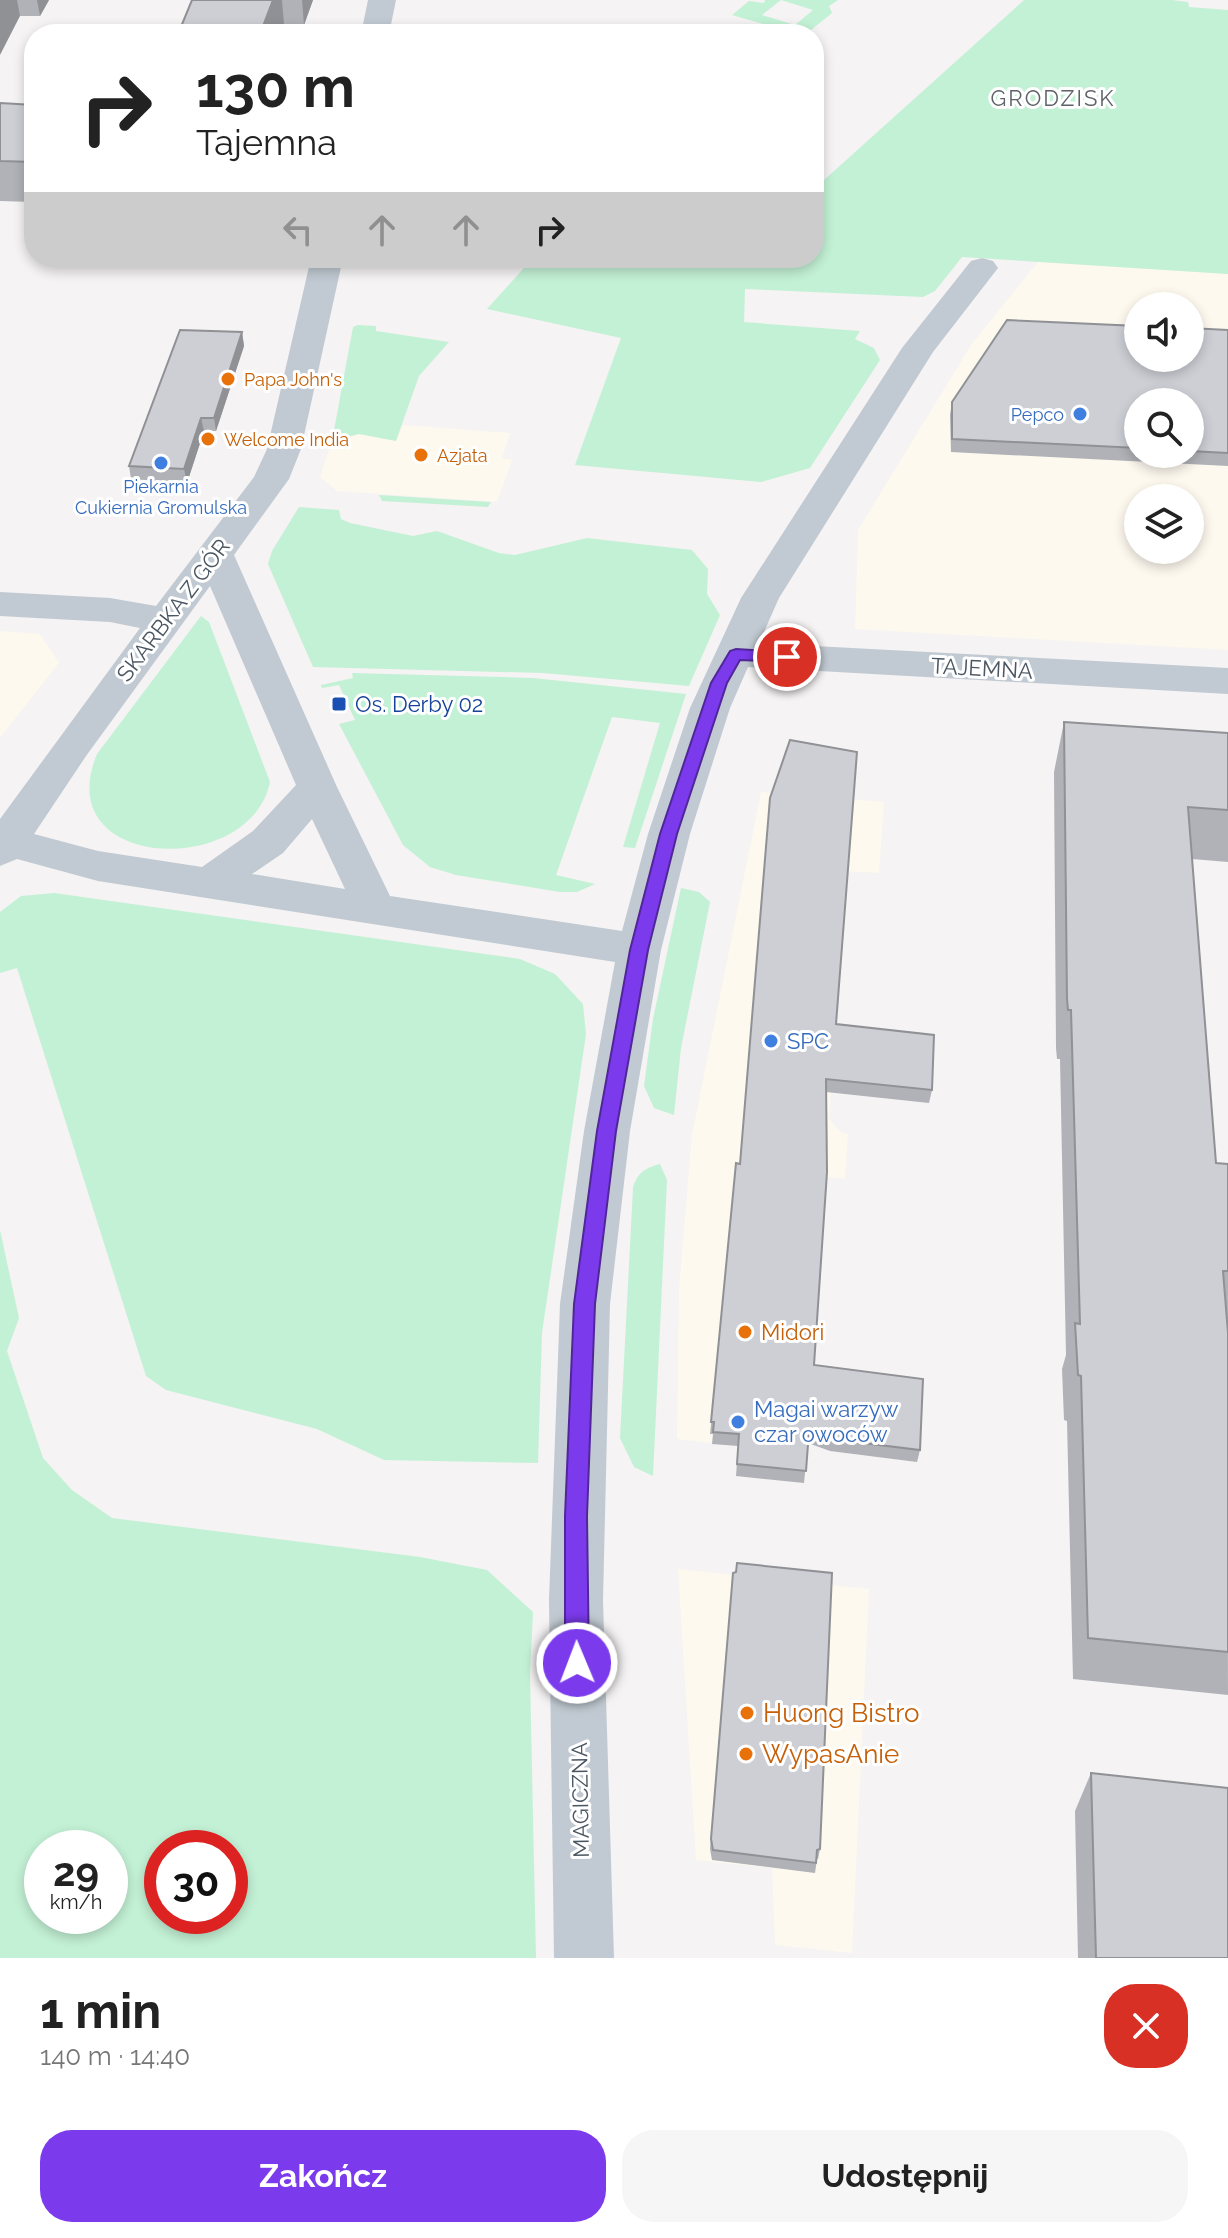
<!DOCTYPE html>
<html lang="pl">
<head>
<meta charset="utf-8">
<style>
  :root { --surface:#fff; --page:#f6f6f6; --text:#222; --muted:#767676; --accent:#7c3aed }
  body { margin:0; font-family:Raleway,sans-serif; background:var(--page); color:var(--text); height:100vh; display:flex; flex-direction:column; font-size:30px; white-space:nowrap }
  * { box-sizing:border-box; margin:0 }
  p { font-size:26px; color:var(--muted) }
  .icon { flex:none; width:44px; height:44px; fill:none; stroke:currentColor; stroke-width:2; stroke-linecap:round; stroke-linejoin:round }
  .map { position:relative; height:1958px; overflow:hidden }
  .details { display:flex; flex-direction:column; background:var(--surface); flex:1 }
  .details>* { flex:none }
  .top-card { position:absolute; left:24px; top:24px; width:800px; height:244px; border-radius:32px; box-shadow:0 4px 12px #0003; background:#fff; color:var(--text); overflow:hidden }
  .buttons { position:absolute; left:1124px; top:292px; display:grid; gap:16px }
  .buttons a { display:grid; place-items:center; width:80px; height:80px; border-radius:50%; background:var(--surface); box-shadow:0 4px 12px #0003; font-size:40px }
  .speed { position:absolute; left:24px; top:1830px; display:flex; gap:16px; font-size:40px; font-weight:700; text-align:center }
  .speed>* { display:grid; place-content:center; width:104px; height:104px; border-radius:50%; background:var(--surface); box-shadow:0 4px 12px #0003; line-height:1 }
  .speed small { font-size:20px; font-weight:400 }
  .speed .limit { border:12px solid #d22; background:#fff; color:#111 }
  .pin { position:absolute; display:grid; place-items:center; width:68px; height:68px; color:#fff; margin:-34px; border:4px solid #fff; border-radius:50%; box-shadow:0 2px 8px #0007 }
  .me { position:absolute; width:88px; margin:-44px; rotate:359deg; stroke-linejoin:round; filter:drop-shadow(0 0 6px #0008) }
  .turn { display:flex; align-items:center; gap:28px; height:168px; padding:0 40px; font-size:36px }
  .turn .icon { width:104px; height:104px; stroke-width:2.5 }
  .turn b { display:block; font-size:56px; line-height:68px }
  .lanes { display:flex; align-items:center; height:76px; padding:0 40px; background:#0003; justify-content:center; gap:40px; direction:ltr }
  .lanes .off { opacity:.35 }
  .round { display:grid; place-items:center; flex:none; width:84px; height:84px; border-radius:32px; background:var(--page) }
  .summary { display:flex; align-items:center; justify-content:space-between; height:136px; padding:0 40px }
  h1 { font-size:48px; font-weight:700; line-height:60px }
  .cta { display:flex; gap:16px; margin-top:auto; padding:16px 40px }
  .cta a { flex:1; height:92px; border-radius:32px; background:var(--accent); color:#fff; font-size:32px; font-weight:700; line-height:92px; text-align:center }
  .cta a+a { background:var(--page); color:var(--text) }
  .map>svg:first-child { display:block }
  .commercial { fill:#fdf9ef; fill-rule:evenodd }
  .green { fill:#c3f1d5; fill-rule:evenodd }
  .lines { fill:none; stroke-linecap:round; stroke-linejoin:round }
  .minor { fill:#c1cad2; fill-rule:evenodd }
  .wall { fill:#b0b2b7; fill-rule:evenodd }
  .shaded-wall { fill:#909195 }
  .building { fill:#cdcfd5; stroke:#909195; stroke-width:2 }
  .route { fill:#7c3aed; stroke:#51269a; stroke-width:2 }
  .food-dot { fill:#e8710a; stroke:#fff; stroke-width:3 }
  .shop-dot { fill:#3f7fe0; stroke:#fff; stroke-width:3 }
  .transit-dot { fill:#1a4fb4; stroke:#fff; stroke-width:3 }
  .labels { text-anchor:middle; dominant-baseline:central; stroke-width:6; stroke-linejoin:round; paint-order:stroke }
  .far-food-label { font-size:18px; fill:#c56008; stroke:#fff; text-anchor:start }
  .far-shop-label { font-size:18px; fill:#366cbe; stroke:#fff; text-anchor:end }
  .far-quarter-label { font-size:22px; letter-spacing:2px; fill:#5f6368; stroke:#fff }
  .street-label { font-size:22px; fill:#4a5661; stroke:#fff }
  .transit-label { font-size:22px; fill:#164399; stroke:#fff; text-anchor:start }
  .shop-label { font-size:22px; fill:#366cbe; stroke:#fff; text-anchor:start }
  .food-label { font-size:22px; fill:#c56008; stroke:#fff; text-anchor:start }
  .near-food-label { font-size:26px; fill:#c56008; stroke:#fff; text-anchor:start }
</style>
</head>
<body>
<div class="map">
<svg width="1228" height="1958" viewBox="0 0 1228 1958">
  <rect width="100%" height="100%" fill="#f5f3f3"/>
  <g class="commercial">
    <path d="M1038 262 1228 274V650L855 629 858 530 971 345ZM1138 306H1190V358H1138ZM1138 402H1190V454H1138ZM1138 498H1190V550H1138Z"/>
    <path d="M403 425 510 433 502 458 512 460 497 502 337 491 320 477 332 441 359 434 396 441Z"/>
    <path d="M0 631 40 634 59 663 0 738Z"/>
    <path d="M761 792 884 802 879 873 845 871 829 1119 842 1133 848 1134 845 1179 825 1177 804 1483 736 1476 738 1446 677 1439 679 1288 692 1135Z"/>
    <path d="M678 1569 869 1589 852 1953 775 1945 772 1868 696 1860Z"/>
  </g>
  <g class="green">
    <path d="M765 0H838L829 6 832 13 806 34H770L777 28 732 15 749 1 764 3ZM781 0 813 10 795 25 762 15Z"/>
    <path d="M1024 0H1172L1188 2 1189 7 1228 10V274L962 257 935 291 923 297 745 289 744 322 860 331 855 339 874 348 880 360 810 468 761 482 575 465 621 338 487 309 533 258H814V189Z"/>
    <path d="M358 325 376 326V331L449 342 419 376 396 441 359 434 332 441 353 327Z"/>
    <path d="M379 495 491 502 488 507 382 501Z"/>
    <path d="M299 507 339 510 341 519 350 523 413 536 437 531 499 553 515 555 587 538 692 550 708 569 707 594 720 615 689 686 543 673 313 667 268 564 272 551Z"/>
    <path d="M201 616 209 622 270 782C250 879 48 871 97 754Z"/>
    <path d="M352 673 533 678 686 694 635 848 623 847 660 723 612 717 556 875 595 884 577 892H560L456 875 430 867 403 845 339 724 355 720 339 685 322 688 321 685 353 678Z"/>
    <path d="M681 888 699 892 710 902 681 1048 674 1115 654 1108 644 1086 653 1019Z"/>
    <path d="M54 893 520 959 555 974 583 1004 586 1034 542 1333 538 1463 384 1460 317 1429 166 1390 146 1376 17 968 0 973V912L21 896Z"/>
    <path d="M660 1164 667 1180 653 1476 634 1467 620 1438 633 1188C637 1173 645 1168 660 1164Z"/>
    <path d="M0 1230 19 1318 7 1351 43 1458 72 1490 112 1518 420 1557 487 1570 533 1612 530 1674 536 1958H0ZM42 1848H110V1916H42ZM162 1848H230V1916H162Z"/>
  </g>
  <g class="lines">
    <g class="minor">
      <path d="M368 0H396L389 34H361Z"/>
      <path d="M311 258H343L301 449 289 479 234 555 337 787 390 896 622 931 648 834 690 708 741 598 902 348 971 261 982 258 993 261 998 268 933 352 779 598 759 643 1228 668V694L748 667 730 708 690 834 661 950 630 1131 610 1304 603 1600 614 1958H554L549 1600 560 1304 584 1131 615 962 98 881 17 859 0 866V819L140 628 110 622 0 616V592L110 598 156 606 254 477 267 449ZM210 586 296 785 253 831 202 867 98 851 34 834 86 756ZM312 819 345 889 252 874 283 853Z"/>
    </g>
  </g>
  <g class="wall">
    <path d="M0 0H49L40 16H20Z"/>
    <path d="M192 0H313L304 25 284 24 280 34H178Z"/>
    <path d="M0 103 34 105V202L0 201Z"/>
    <path d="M1228 330V466L951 452 950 415 952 402ZM1138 402H1190V454H1138Z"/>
    <path d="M242 332 244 346 216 431H204L187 483 131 479 129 466Z"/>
    <path d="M1064 722 1228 733V862L1192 859 1216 1163 1228 1164V1319H1227L1228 1695 1073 1679 1067 1421 1064 1420 1062 1369 1066 1355 1060 1059H1057L1056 1048 1054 772Z"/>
    <path d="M836 1024 932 1090 929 1103 826 1092 814 1365 920 1450 917 1462 830 1451 808 1443 804 1483 736 1476 738 1446 712 1444 713 1434H710L740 1164Z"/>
    <path d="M733 1573 820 1849 818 1859H817L815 1873 712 1860 710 1849Z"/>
    <path d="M1091 1773 1228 1958H1078L1075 1811Z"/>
  </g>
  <g class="shaded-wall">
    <path d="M0 0H17L20 16 0 55Z"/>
    <path d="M37 0H49L40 16Z"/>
    <path d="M273 0H282L284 24 280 34H260Z"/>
    <path d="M302 0H313L304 25Z"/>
    <path d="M242 332 244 346 216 431 214 418Z"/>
    <path d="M201 418 204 431 187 483 184 469Z"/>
  </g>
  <g class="building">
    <path d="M192 0H273L260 34H178Z"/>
    <path d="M0 103 34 105V162L0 161Z"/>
    <path d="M1007 320 1138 326V358H1190V328L1228 330V453L1190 451V402H1138V448L952 439V402Z"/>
    <path d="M180 330 242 332 214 418H201L184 469 129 466Z"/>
    <path d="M1064 722 1228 733V810L1188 807 1216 1163 1228 1164V1271H1223L1228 1333V1652L1088 1638 1081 1376 1078 1375 1075 1323 1080 1324 1071 1010H1068L1067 999Z"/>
    <path d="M790 740 857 752 836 1024 934 1035 932 1090 826 1079 827 1172 814 1365 923 1379 920 1450 831 1439 809 1431 806 1471 737 1464 739 1434 713 1432 714 1422H711L736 1163 740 1164 770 798Z"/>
    <path d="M737 1563 832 1573 820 1849 817 1850 816 1863 713 1850 711 1839 733 1573 736 1572Z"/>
    <path d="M1091 1773 1228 1788V1958H1096Z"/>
  </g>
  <path class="route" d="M736 649 787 652 795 657 787 662 740 660 727 683 677 834 648 950 616 1131 595 1304 587 1516 589 1663 585 1671 577 1674 569 1671 565 1663V1516L574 1304 597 1131 630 950 660 834 711 683 730 651Z"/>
  <g class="food-dot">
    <circle cx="228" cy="379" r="8"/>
    <circle cx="208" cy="439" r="8"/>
    <circle cx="421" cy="455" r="8"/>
    <circle cx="745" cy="1332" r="8"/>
    <circle cx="747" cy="1713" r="8"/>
    <circle cx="746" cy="1754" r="8"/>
  </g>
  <g class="shop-dot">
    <circle cx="1080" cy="414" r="8"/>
    <circle cx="161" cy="463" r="8"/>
    <circle cx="771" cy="1041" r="8"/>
    <circle cx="738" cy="1422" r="8"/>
  </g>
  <rect class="transit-dot" x="331" y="696" width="16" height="16" rx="4"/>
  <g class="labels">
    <g class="far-food-label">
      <text x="244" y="379">Papa John's</text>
      <text x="224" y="439">Welcome India</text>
      <text x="437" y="455">Azjata</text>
    </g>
    <g class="far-shop-label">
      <text x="1064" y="414">Pepco</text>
      <text x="161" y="486" text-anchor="middle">Piekarnia<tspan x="161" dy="21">Cukiernia Gromulska</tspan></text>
    </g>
    <g class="far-quarter-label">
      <text x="1053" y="98">GRODZISK</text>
    </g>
    <g class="street-label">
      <text transform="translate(173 610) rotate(-53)">SKARBKA Z GÓR</text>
      <text transform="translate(982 668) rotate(3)">TAJEMNA</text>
      <text transform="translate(580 1800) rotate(-91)">MAGICZNA</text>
    </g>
    <g class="transit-label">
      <text x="355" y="704">Os. Derby 02</text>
    </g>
    <g class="shop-label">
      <text x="787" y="1041">SPC</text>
      <text x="754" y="1409">Magai warzyw<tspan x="754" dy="25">czar owoców</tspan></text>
    </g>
    <g class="food-label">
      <text x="761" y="1332">Midori</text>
    </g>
    <g class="near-food-label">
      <text x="763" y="1713">Huong Bistro</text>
      <text x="762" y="1754">WypasAnie</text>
    </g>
  </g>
</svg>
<div class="buttons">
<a><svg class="icon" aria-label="sound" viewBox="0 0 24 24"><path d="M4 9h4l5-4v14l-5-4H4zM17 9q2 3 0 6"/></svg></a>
<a><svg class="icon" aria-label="search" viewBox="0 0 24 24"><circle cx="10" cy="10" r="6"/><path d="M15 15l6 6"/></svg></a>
<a><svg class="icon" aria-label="layers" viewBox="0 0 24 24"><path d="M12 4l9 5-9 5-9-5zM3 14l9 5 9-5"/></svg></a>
</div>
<div class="speed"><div>29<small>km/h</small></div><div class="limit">30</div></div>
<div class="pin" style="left:787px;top:657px;background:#d93025"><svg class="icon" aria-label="arrive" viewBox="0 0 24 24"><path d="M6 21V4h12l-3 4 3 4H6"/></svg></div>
<svg class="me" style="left:577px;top:1663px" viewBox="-20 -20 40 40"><circle r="17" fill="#7c3aed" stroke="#fff" stroke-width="3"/><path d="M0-11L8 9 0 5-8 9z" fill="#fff"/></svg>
<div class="top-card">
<div class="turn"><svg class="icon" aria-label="right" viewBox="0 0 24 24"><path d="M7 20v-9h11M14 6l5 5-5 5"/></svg><div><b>130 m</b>Tajemna</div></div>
<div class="lanes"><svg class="icon off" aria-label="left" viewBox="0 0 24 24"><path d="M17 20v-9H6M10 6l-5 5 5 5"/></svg><svg class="icon off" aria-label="ahead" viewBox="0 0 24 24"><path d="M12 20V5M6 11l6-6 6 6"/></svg><svg class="icon off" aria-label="ahead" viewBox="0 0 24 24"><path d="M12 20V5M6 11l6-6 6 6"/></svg><svg class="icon" aria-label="right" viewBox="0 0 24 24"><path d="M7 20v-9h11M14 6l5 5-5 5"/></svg></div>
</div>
</div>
<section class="details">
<div class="summary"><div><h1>1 min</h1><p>140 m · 14:40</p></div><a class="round" style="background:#d93025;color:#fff"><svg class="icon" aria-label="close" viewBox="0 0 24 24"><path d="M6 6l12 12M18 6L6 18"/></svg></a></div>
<div class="cta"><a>Zakończ</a><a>Udostępnij</a></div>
</section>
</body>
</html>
